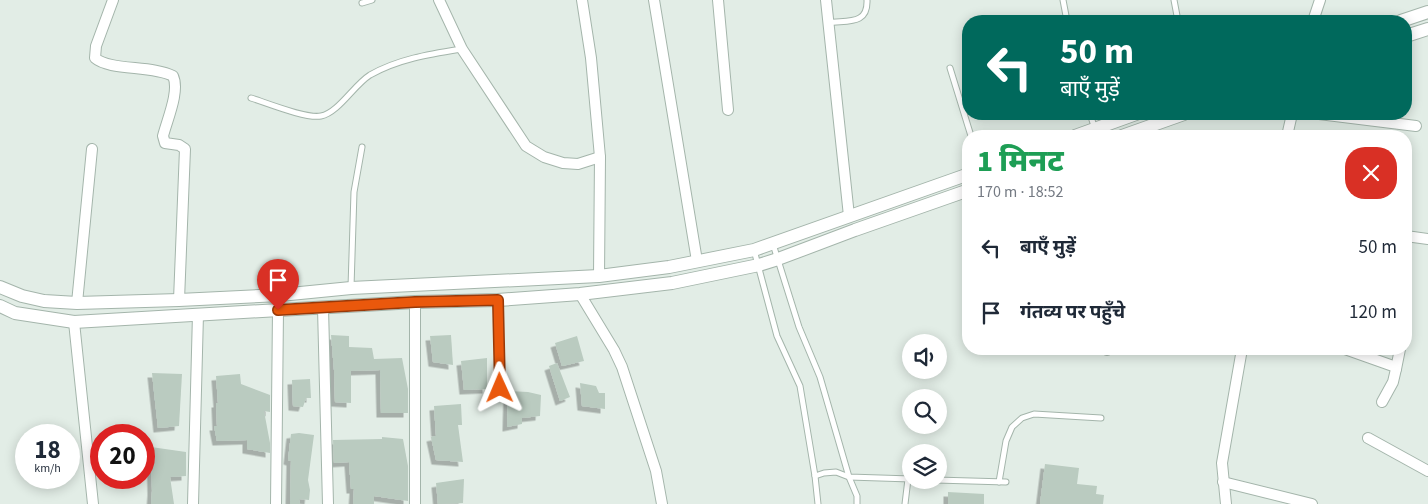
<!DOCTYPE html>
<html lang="hi">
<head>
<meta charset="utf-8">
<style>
  :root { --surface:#fff; --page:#f6f6f7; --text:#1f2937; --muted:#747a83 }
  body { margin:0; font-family:"Source Sans 3","Noto Sans Devanagari",sans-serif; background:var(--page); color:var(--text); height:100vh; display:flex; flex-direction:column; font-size:19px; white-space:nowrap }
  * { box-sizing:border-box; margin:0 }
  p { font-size:16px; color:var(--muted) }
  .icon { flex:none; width:28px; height:28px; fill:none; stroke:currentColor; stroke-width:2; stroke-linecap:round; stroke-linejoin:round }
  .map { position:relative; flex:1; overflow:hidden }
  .sheet { position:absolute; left:962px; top:130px; width:450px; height:225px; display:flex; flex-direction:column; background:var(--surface); border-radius:20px; box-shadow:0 2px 12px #0003 }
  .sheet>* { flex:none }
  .guide { position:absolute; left:962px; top:15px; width:450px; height:105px; border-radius:20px; box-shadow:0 2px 12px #0003; background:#00695c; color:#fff; overflow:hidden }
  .buttons { position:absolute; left:902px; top:334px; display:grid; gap:10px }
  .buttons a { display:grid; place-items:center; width:45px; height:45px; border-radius:50%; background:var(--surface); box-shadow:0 2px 12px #0003; font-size:25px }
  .speed { position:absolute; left:15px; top:424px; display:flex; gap:10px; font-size:25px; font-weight:700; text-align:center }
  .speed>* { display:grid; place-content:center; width:65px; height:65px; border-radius:50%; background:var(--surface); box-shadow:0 2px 12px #0003; line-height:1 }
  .speed small { font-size:12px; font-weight:400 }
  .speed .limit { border:8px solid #d22; background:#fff; color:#111 }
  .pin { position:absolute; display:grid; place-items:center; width:42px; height:42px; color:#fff; margin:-51px -21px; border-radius:50% 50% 50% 0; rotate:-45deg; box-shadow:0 0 5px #0007 }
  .pin .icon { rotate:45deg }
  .me { position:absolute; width:55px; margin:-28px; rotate:359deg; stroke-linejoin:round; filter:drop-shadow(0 0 4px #0008) }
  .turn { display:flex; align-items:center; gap:18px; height:105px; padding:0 15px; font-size:22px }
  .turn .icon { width:65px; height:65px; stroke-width:2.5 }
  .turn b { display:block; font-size:35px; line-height:42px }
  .round { display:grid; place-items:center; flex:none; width:52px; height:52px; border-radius:20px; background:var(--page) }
  .summary { display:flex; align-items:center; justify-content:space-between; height:85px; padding:0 15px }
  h1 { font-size:30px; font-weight:800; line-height:38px; color:#1e9e55 }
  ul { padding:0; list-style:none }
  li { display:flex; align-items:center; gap:15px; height:65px; padding:0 15px }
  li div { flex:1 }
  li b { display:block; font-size:19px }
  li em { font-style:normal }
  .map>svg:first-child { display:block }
  .building { fill:#bacbc0; filter:url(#shadow) }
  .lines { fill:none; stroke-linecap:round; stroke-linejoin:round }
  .service-casing { stroke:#a4b5ab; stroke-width:7 }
  .minor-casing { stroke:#a4b5ab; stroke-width:12 }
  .tertiary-casing { stroke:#a4b5ab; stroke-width:14 }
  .service { stroke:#fff; stroke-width:5 }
  .minor { stroke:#fff; stroke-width:10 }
  .tertiary { stroke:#fff; stroke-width:12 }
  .route-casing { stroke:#983908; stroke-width:12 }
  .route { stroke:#ea580c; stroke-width:9 }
</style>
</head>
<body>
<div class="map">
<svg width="1428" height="504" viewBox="0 0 1428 504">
  <defs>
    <filter id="shadow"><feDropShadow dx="-4.5" dy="4.5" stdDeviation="0" flood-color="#0004"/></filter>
  </defs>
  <rect width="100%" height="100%" fill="#e2ede6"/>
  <g class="building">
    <path d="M331 335 349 336V347L372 348 374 359 402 358 408 389V413H381L380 370 351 371V403L335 402 334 370Z"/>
    <path d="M451 335 453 365 433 362 430 336Z"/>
    <path d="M577 336 584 361 562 366 555 343Z"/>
    <path d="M487 358V389L464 390 461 361Z"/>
    <path d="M557 363 570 397 560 401 549 366Z"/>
    <path d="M152 373 182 374 179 426 158 428Z"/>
    <path d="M240 374 241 384 270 395V412L264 411 270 443V453L247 449V440L217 441 214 426H217L216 403H218L216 376Z"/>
    <path d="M310 379 311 398H306L303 407 293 406 292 380Z"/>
    <path d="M580 383 596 386 599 393H605V409L582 406Z"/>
    <path d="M508 391 528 392 541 395 540 416 522 418V424L507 427Z"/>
    <path d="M461 404 462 425H458L463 462 436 460 431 437 436 436 434 406Z"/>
    <path d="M299 433 314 435 308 480 310 490 309 500 299 499 300 504H290L291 461 288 460 291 434Z"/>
    <path d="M382 437 403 439 408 466V501L374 496V504H353L354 489H351L349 462 334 463 333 440 382 439Z"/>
    <path d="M151 447 186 452V476L170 477 174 504H151L152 491Z"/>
    <path d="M1045 464 1079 468 1077 484 1097 486 1096 494 1104 495 1103 504H1040Z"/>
    <path d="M464 479 463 503 438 504 436 483Z"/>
    <path d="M948 492 984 494V504H948Z"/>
  </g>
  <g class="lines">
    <defs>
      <g id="service">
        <path d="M1063 0 1067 21"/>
        <path d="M1174 0 1178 21"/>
        <path d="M362 3 372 0"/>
        <path d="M828 23C848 20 868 25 867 0"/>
        <path d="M950 68 971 136"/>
        <path d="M251 98C267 103 306 119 321 116 338 113 354 85 370 75 398 59 430 54 461 49"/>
        <path d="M1090 114 1095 129"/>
        <path d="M773 244 799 327 820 377 849 477 857 496V504"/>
        <path d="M754 250 777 336 800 386 815 476 818 504"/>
        <path d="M351 287 354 192 362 147"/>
        <path d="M498 300 500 388"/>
        <path d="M815 476 824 473 836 472 849 477 911 479"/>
        <path d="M936 480 1006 482"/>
        <path d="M999 482 1006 441 1012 427 1022 418 1034 414 1101 418"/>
        <path d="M905 504 908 479"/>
      </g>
      <g id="minor">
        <path d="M113 0 96 46 95 58C110 71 152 65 173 76 180 91 167 120 163 136L165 143 179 145 185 149 179 300"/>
        <path d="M439 0 462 49 526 146 544 157 563 163 578 164 600 157"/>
        <path d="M582 0 591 58 600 157 599 276"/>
        <path d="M654 0 697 261"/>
        <path d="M718 0 728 110"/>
        <path d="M826 0 849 216"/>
        <path d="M1313 21 1320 0"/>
        <path d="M1319 114 1416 126"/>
        <path d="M1287 136 1292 114"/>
        <path d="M1406 236 1428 239"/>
        <path d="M580 294 614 350 622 367 656 471 662 504"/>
        <path d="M415 302V504"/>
        <path d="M77 303 92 149"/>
        <path d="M323 308 328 504"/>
        <path d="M74 322 93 504"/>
        <path d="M1107 349V350"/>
        <path d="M1345 349 1393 366 1396 369 1393 382 1382 402"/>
        <path d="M1396 369 1400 349"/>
        <path d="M1368 438 1428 471"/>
        <path d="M1223 482 1312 504"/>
        <path d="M193 504 198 314"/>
        <path d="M276 504 278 310"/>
        <path d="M1226 504 1222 463 1242 349"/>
      </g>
      <g id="tertiary">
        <path d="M1401 21 1428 12"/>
        <path d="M1406 36 1428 29"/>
        <path d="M1075 136 1136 114"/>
        <path d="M1122 136 1184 114"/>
        <path d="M0 287 22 296 44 301 77 303 179 300 280 295 351 288 599 276 669 267 754 250 969 174"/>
        <path d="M0 306 15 313 74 322 415 302 498 300 580 294 672 283 759 265 778 259 855 230 969 190"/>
      </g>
    </defs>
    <use href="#service" class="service-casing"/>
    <use href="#minor" class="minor-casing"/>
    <use href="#tertiary" class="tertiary-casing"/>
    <use href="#service" class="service"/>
    <use href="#minor" class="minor"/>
    <use href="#tertiary" class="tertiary"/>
  </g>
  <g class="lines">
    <defs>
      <path id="route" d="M278 310 415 302 498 300 500 388"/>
    </defs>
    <use href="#route" class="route-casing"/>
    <use href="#route" class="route"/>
  </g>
</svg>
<div class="buttons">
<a><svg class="icon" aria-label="sound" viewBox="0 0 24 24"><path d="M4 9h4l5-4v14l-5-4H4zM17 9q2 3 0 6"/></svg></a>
<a><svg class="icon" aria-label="search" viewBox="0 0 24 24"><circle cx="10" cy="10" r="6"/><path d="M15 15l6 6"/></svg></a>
<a><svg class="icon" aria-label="layers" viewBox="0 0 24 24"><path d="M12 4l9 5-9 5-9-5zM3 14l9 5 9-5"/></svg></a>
</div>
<div class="speed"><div>18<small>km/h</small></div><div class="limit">20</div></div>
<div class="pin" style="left:278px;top:310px;background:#d93025"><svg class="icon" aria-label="arrive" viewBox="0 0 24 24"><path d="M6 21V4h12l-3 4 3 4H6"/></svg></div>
<svg class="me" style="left:500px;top:388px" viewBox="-20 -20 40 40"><path d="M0-17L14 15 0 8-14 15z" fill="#ea580c" stroke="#fff" stroke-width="4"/></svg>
<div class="guide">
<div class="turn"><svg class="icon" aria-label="left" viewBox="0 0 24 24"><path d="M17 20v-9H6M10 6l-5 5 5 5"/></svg><div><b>50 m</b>बाएँ मुड़ें</div></div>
</div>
<section class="sheet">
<div class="summary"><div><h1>1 मिनट</h1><p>170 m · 18:52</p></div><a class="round" style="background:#d93025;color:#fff"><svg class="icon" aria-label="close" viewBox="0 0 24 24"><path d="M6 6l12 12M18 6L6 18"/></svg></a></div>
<ul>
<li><svg class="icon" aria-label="left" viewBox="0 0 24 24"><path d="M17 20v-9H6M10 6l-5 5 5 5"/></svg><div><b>बाएँ मुड़ें</b></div><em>50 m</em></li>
<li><svg class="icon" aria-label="arrive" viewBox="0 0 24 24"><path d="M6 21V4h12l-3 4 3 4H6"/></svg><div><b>गंतव्य पर पहुँचे</b></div><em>120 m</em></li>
</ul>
</section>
</div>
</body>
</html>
